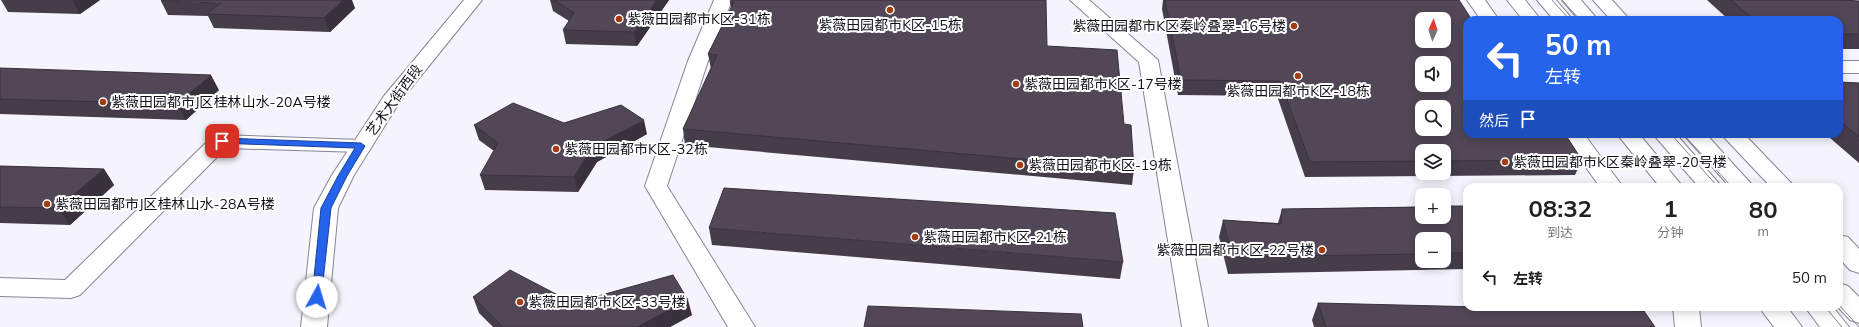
<!DOCTYPE html>
<html lang="zh">
<head>
<meta charset="utf-8">
<style>
  :root { --surface:#fff; --page:#f6f6f6; --text:#202124; --muted:#757577 }
  body { margin:0; font-family:Mulish,"Noto Sans SC",sans-serif; background:var(--page); color:var(--text); height:100vh; display:flex; flex-direction:column; font-size:15px; white-space:nowrap }
  * { box-sizing:border-box; margin:0 }
  p { font-size:13px; color:var(--muted) }
  .icon { flex:none; width:22px; height:22px; fill:none; stroke:currentColor; stroke-width:2; stroke-linecap:round; stroke-linejoin:round }
  .map { position:relative; flex:1; overflow:hidden }
  .sheet { position:absolute; left:1463px; top:183px; width:380px; height:128px; display:flex; flex-direction:column; background:var(--surface); border-radius:12px; box-shadow:0 2px 10px #0003 }
  .sheet>* { flex:none }
  .top-card { position:absolute; left:1463px; top:16px; width:380px; height:122px; border-radius:12px; box-shadow:0 2px 10px #0003; background:#2563eb; color:#fff; overflow:hidden }
  .needle { width:26px; rotate:3deg }
  .controls { position:absolute; left:1415px; top:12px; display:grid; gap:8px }
  .controls a { display:grid; place-items:center; width:36px; height:36px; border-radius:8px; background:var(--surface); box-shadow:0 2px 10px #0003; font-size:20px }
  .pin { position:absolute; display:grid; place-items:center; width:34px; height:34px; color:#fff; margin:-17px; border-radius:8px; box-shadow:0 2px 6px #0006 }
  .me { position:absolute; width:44px; margin:-22px; rotate:6deg; stroke-linejoin:round; filter:drop-shadow(0 0 3px #0008) }
  .turn { display:flex; align-items:center; gap:14px; height:84px; padding:0 16px; font-size:18px }
  .turn .icon { width:52px; height:52px; stroke-width:2.5 }
  .turn b { display:block; font-size:28px; line-height:34px }
  .then { display:flex; align-items:center; height:38px; padding:0 16px; background:#0003; gap:8px; font-size:15px }
  .eta { display:flex; justify-content:space-evenly; align-items:center; height:68px; text-align:center }
  .eta b { font-size:24px; font-weight:700; line-height:28px }
  ul { padding:0; list-style:none }
  li { display:flex; align-items:center; gap:12px; height:52px; padding:0 16px }
  li div { flex:1 }
  li b { display:block; font-size:15px }
  li em { font-style:normal }
  .map>svg:first-child { display:block }
  .lines { fill:none; stroke-linecap:round; stroke-linejoin:round }
  .street-casing { stroke:#878497; stroke-width:2 }
  .secondary-casing { stroke:#878497; stroke-width:2 }
  .primary-casing { stroke:#878497; stroke-width:2 }
  .street { fill:#fff; fill-rule:evenodd }
  .secondary { fill:#fff; fill-rule:evenodd }
  .primary { fill:#fff; fill-rule:evenodd }
  .tram { stroke:#86848c; stroke-width:1 }
  .wall { fill:#463d4a; fill-rule:evenodd }
  .shaded-wall { fill:#39323c }
  .building { fill:#514756; stroke:#39323c; fill-rule:evenodd }
  .route { fill:#2563eb; stroke:#184099 }
  .poi-dot { fill:#a23d11; stroke:#fff; stroke-width:1.5 }
  .labels { text-anchor:middle; dominant-baseline:central; stroke-width:4; stroke-linejoin:round; paint-order:stroke }
  .poi-label { font-size:14px; fill:#131118; stroke:#fff; text-anchor:start }
  .street-label { font-size:14px; fill:#131118; stroke:#fff }
</style>
</head>
<body>
<div class="map">
<svg width="1859" height="327" viewBox="0 0 1859 327">
  <rect width="100%" height="100%" fill="#f5f4fc"/>
  <g class="lines">
    <defs>
      <g id="street">
        <path d="M714 0H732L708 61 667 186 755 327H728L645 186 688 61Z"/>
        <path d="M1070 0H1089L1158 60 1208 327H1182L1139 62Z"/>
        <path d="M1467 0H1485L1499 20H1481Z"/>
        <path d="M1507 0H1525L1541 20H1523Z"/>
        <path d="M1593 0H1612L1630 20H1611Z"/>
        <path d="M1562 134H1584L1623 187H1600Z"/>
        <path d="M1617 134H1639L1683 187H1660Z"/>
        <path d="M1721 134H1744L1795 187H1771Z"/>
        <path d="M221 135 361 140 369 141 372 146 369 151 361 152 226 148 80 295 71 298 0 296V278L65 280 213 136Z"/>
        <path d="M1839 235 1848 237 1859 249V273L1850 270 1839 258Z"/>
        <path d="M1673 307H1699L1701 327H1675Z"/>
        <path d="M1759 307H1787L1802 327H1774Z"/>
      </g>
      <g id="secondary">
        <path d="M464 0H482L399 103 354 175 338 208 327 327H301L314 208 332 175 384 96Z"/>
        <rect x="1839" y="61" width="20" height="12"/>
      </g>
      <g id="primary">
        <path d="M1537 0H1556L1573 20H1554Z"/>
        <path d="M1562 0H1581L1598 20H1579Z"/>
        <path d="M1653 134H1676L1722 187H1699Z"/>
        <path d="M1683 134H1706L1754 187H1730Z"/>
        <path d="M1839 283 1848 286 1859 297V323L1850 320 1838 307Z"/>
        <path d="M1805 307H1833L1849 327H1820Z"/>
      </g>
    </defs>
    <use href="#street" class="street-casing"/>
    <use href="#secondary" class="secondary-casing"/>
    <use href="#primary" class="primary-casing"/>
    <use href="#street" class="street"/>
    <use href="#secondary" class="secondary"/>
    <use href="#primary" class="primary"/>
    <g class="tram">
      <path d="M1552 0 1570 20"/>
      <path d="M1562 0 1580 20"/>
      <path d="M1671 134 1718 187"/>
      <path d="M1683 134 1732 187"/>
      <path d="M1839 305 1859 327"/>
      <path d="M1825 307 1842 327"/>
    </g>
  </g>
  <g class="wall">
    <path d="M1 0H100L80 14 8 12Z"/>
    <path d="M550 0H669L637 46 566 44 563 30 569 21 553 11Z"/>
    <path d="M731 0 1047 46 1124 124 1134 169 1132 185 685 145 683 129 711 69 708 54 731 9 730 2Z"/>
    <path d="M1163 0H1459L1467 134 1582 160 1575 175 1305 177 1277 96 1178 95 1162 9ZM1422 151H1444V173H1422Z"/>
    <path d="M1707 0H1842L1859 1V49H1839V20H1729Z"/>
    <path d="M161 1 355 8 330 32 214 28 208 16 168 15Z"/>
    <path d="M0 68 219 90 186 120 0 114Z"/>
    <path d="M1839 82 1859 83V163L1830 138 1783 136 1781 134H1839Z"/>
    <path d="M564 123 647 134 597 162 578 192 485 190 480 175 494 151 479 140 474 125Z"/>
    <path d="M0 166 104 169 114 185 70 225 0 223Z"/>
    <path d="M1467 206V269L1228 274 1219 237 1223 220 1278 223 1282 209ZM1422 239H1444V261H1422Z"/>
    <path d="M709 228 1123 262 1120 279 712 245Z"/>
    <path d="M473 297 573 303 692 315 670 327H493L479 313Z"/>
    <path d="M1318 303 1655 327H1314L1312 320Z"/>
  </g>
  <g class="shaded-wall">
    <path d="M72 0H100L80 14Z"/>
    <path d="M343 0H352L355 8 330 32 324 18Z"/>
    <path d="M657 0H669L637 46 634 32Z"/>
    <path d="M211 75 219 90 186 120 177 104Z"/>
    <path d="M644 120 647 134 597 162 578 192 574 177 593 147Z"/>
    <path d="M104 169 114 185 70 225 58 208Z"/>
    <path d="M688 300 692 315 670 327H637Z"/>
  </g>
  <g class="building">
    <path d="M162 0H343L324 18 207 14 221 3 161 1Z"/>
    <path d="M554 0H657L634 32 563 30 574 13Z"/>
    <path d="M731 0H1046L1047 46 1117 50 1124 124 1131 125 1134 169 683 129 717 55 708 54 734 2H730Z"/>
    <path d="M1165 0H1459L1472 20H1467V134H1565L1582 160 1444 161V151H1422V161L1310 162 1280 81 1181 80ZM1422 19H1444V41H1422ZM1422 63H1444V85H1422ZM1422 107H1444V129H1422Z"/>
    <path d="M1731 0H1842L1859 1V34H1839V20H1754Z"/>
    <path d="M0 68 211 75 177 104 0 99Z"/>
    <path d="M1839 82 1859 83V137L1841 122H1839Z"/>
    <path d="M513 103 564 123 621 105 644 120 593 147 574 177 480 175 498 143 474 125Z"/>
    <path d="M0 166 104 169 58 208 0 207Z"/>
    <path d="M724 188 1115 213 1123 262 709 228Z"/>
    <path d="M1444 206H1467V253H1444V239H1422V254L1232 257 1223 220 1281 224 1282 209 1422 207V217H1444Z"/>
    <path d="M510 270 573 303 673 275 688 300 637 327H503L473 297Z"/>
    <path d="M1318 303 1644 311 1655 327H1326Z"/>
    <path d="M868 306 1081 314 1083 327H864Z"/>
  </g>
  <path class="route" d="M222 138 361 143 365 146 347 176 331 208 321 300 317 301 312 297 321 208 338 176 355 148 218 143 217 141Z"/>
  <g class="poi-dot">
    <circle cx="890" cy="10" r="4"/>
    <circle cx="619" cy="19" r="4"/>
    <circle cx="1294" cy="26" r="4"/>
    <circle cx="1298" cy="76" r="4"/>
    <circle cx="1016" cy="84" r="4"/>
    <circle cx="103" cy="102" r="4"/>
    <circle cx="556" cy="149" r="4"/>
    <circle cx="1505" cy="162" r="4"/>
    <circle cx="1020" cy="165" r="4"/>
    <circle cx="47" cy="204" r="4"/>
    <circle cx="915" cy="237" r="4"/>
    <circle cx="1322" cy="250" r="4"/>
    <circle cx="520" cy="302" r="4"/>
  </g>
  <g class="labels">
    <g class="poi-label">
      <text x="627" y="19">紫薇田园都市K区-31栋</text>
      <text x="890" y="25" text-anchor="middle">紫薇田园都市K区-15栋</text>
      <text x="1286" y="26" text-anchor="end">紫薇田园都市K区秦岭叠翠-16号楼</text>
      <text x="1024" y="84">紫薇田园都市K区-17号楼</text>
      <text x="1298" y="91" text-anchor="middle">紫薇田园都市K区-18栋</text>
      <text x="111" y="102">紫薇田园都市J区桂林山水-20A号楼</text>
      <text x="564" y="149">紫薇田园都市K区-32栋</text>
      <text x="1513" y="162">紫薇田园都市K区秦岭叠翠-20号楼</text>
      <text x="1028" y="165">紫薇田园都市K区-19栋</text>
      <text x="55" y="204">紫薇田园都市J区桂林山水-28A号楼</text>
      <text x="923" y="237">紫薇田园都市K区-21栋</text>
      <text x="1314" y="250" text-anchor="end">紫薇田园都市K区-22号楼</text>
      <text x="528" y="302">紫薇田园都市K区-33号楼</text>
    </g>
    <g class="street-label">
      <text transform="translate(394 100) rotate(-54)">艺术大街西段</text>
    </g>
  </g>
</svg>
<div class="controls">
<a><svg class="needle" viewBox="-14 -14 28 28"><path d="M0-13l5 13h-10z" fill="#e53935"/><path d="M0 13l5-13h-10z" fill="#757577"/></svg></a>
<a><svg class="icon" aria-label="sound" viewBox="0 0 24 24"><path d="M4 9h4l5-4v14l-5-4H4zM17 9q2 3 0 6"/></svg></a>
<a><svg class="icon" aria-label="search" viewBox="0 0 24 24"><circle cx="10" cy="10" r="6"/><path d="M15 15l6 6"/></svg></a>
<a><svg class="icon" aria-label="layers" viewBox="0 0 24 24"><path d="M12 4l9 5-9 5-9-5zM3 14l9 5 9-5"/></svg></a>
<a>+</a>
<a>−</a>
</div>
<div class="pin" style="left:222px;top:141px;background:#d93025"><svg class="icon" aria-label="arrive" viewBox="0 0 24 24"><path d="M6 21V4h12l-3 4 3 4H6"/></svg></div>
<svg class="me" style="left:317px;top:297px" viewBox="-20 -20 40 40"><circle r="19" fill="#fff"/><path d="M0-13L10 11 0 6-10 11z" fill="#2563eb"/></svg>
<div class="top-card">
<div class="turn"><svg class="icon" aria-label="left" viewBox="0 0 24 24"><path d="M17 20v-9H6M10 6l-5 5 5 5"/></svg><div><b>50 m</b>左转</div></div>
<div class="then">然后<svg class="icon" aria-label="arrive" viewBox="0 0 24 24"><path d="M6 21V4h12l-3 4 3 4H6"/></svg></div>
</div>
<section class="sheet">
<div class="eta">
<div><b>08:32</b><p>到达</p></div>
<div><b>1</b><p>分钟</p></div>
<div><b>80</b><p>m</p></div>
</div>
<ul>
<li><svg class="icon" aria-label="left" viewBox="0 0 24 24"><path d="M17 20v-9H6M10 6l-5 5 5 5"/></svg><div><b>左转</b></div><em>50 m</em></li>
</ul>
</section>
</div>
</body>
</html>
